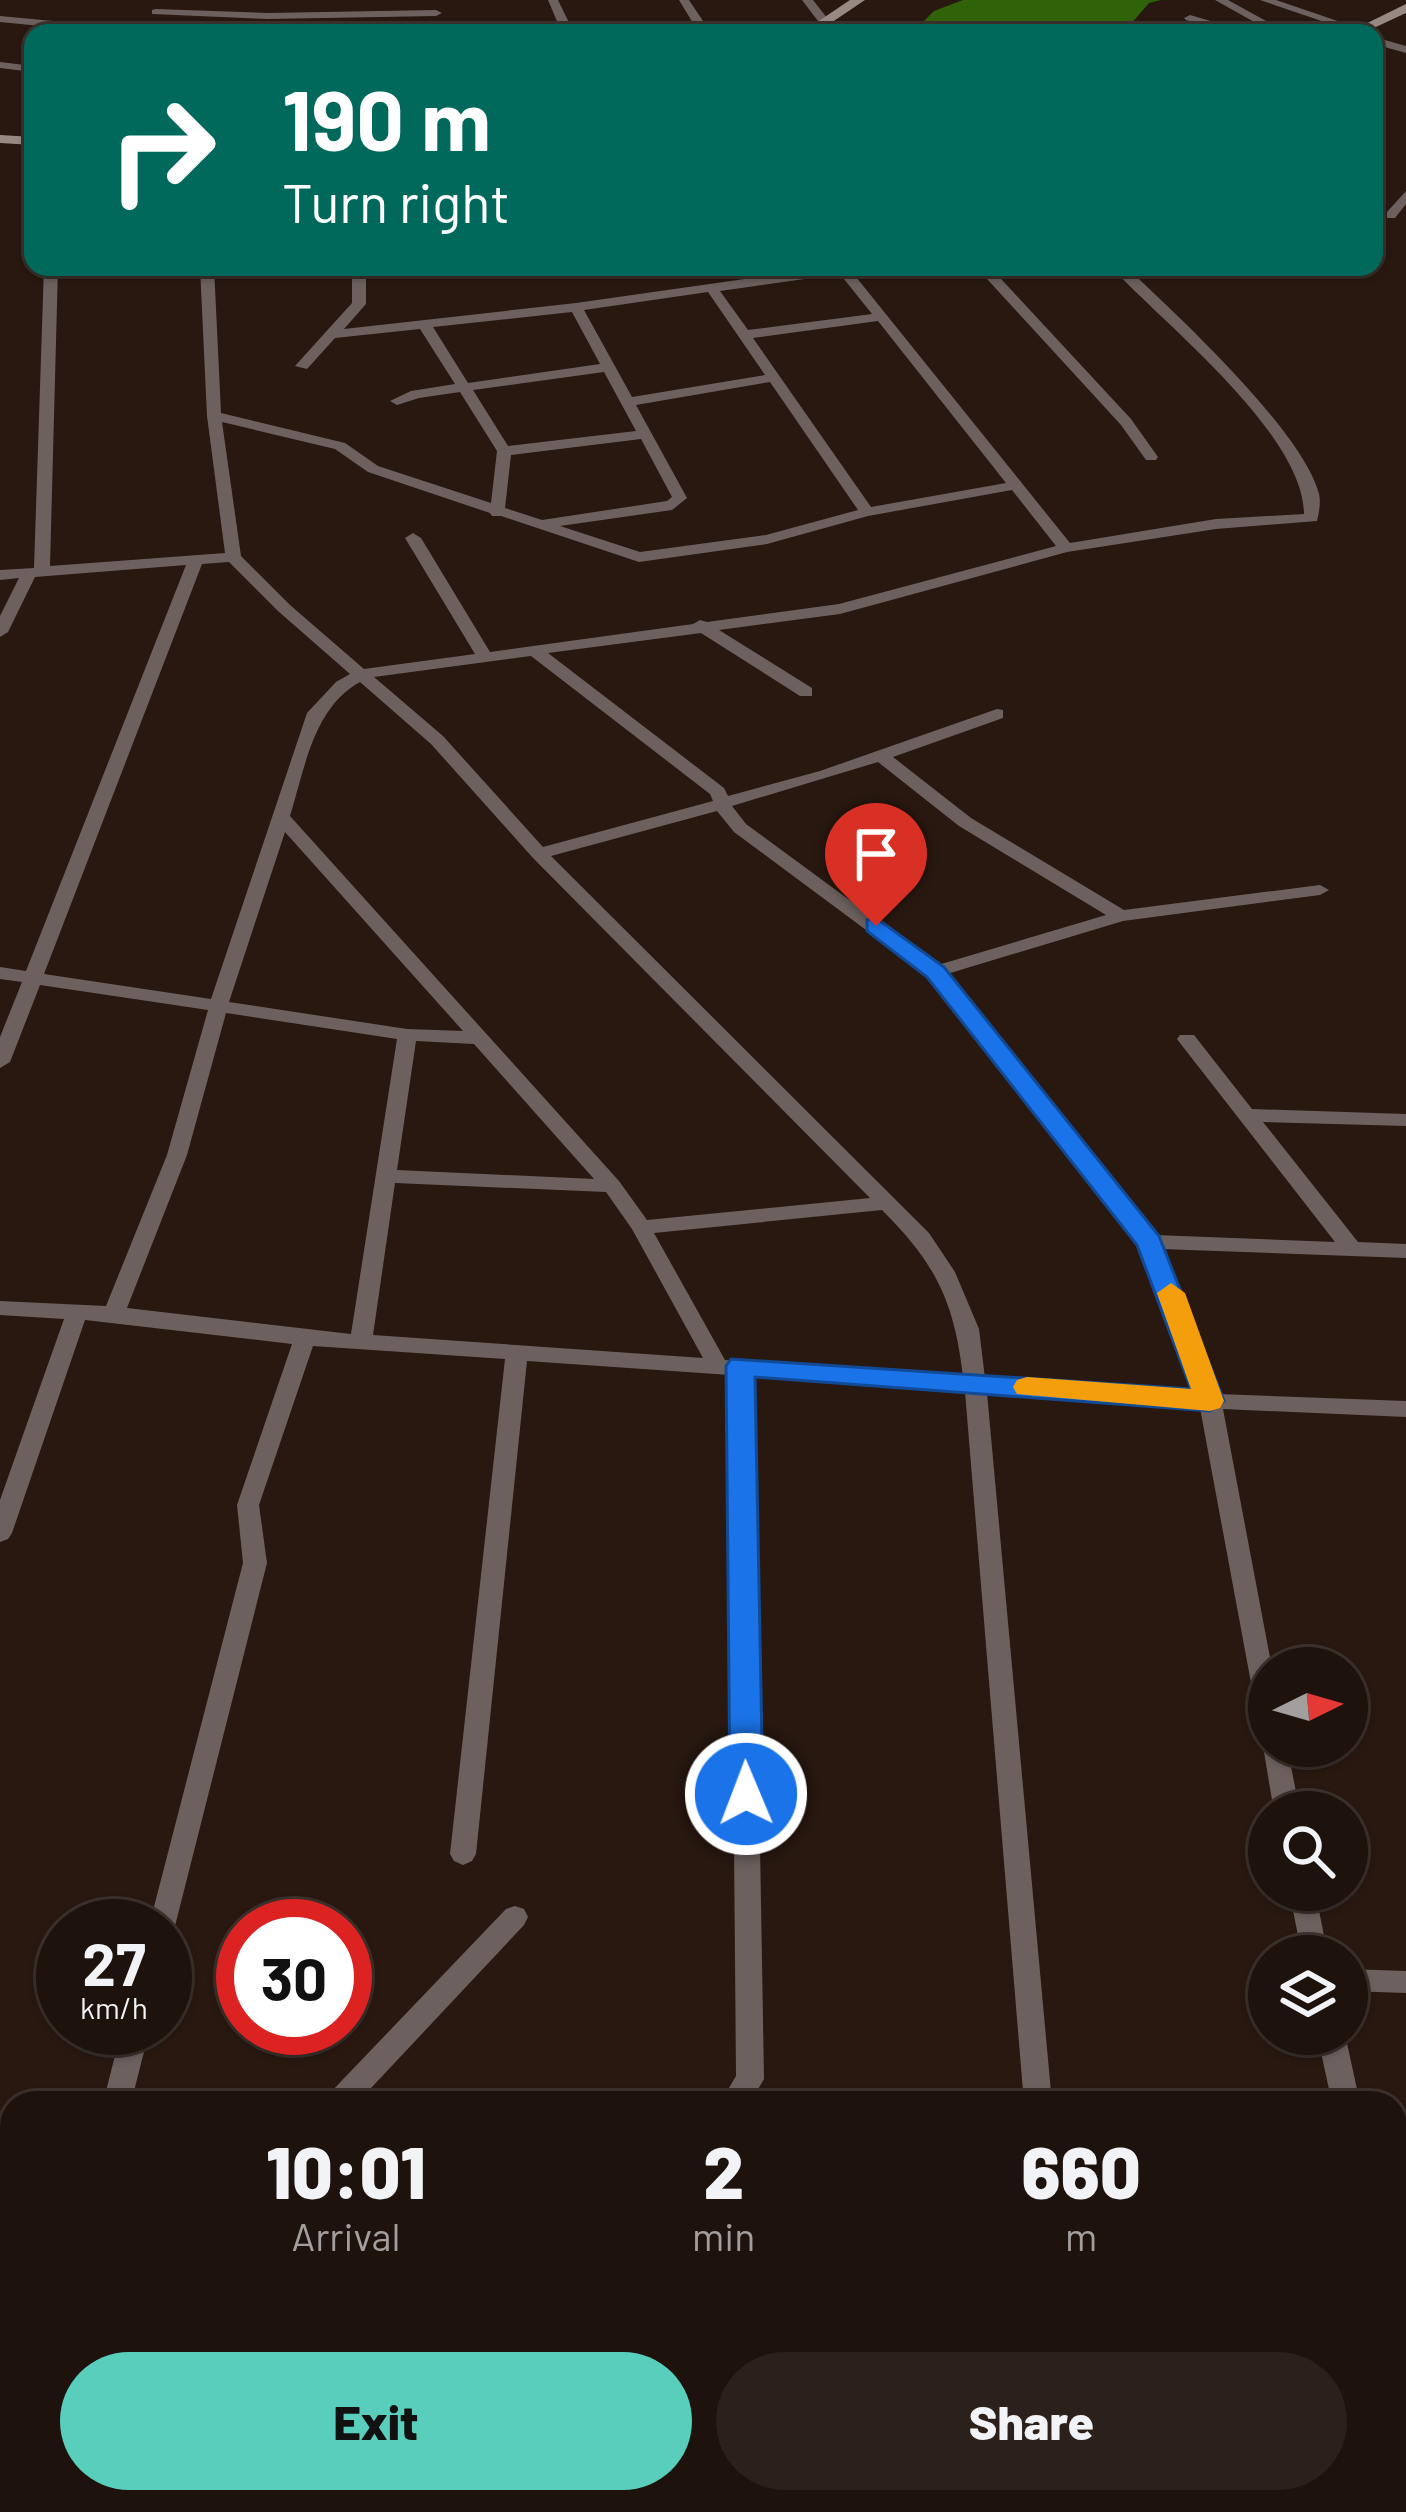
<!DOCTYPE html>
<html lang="en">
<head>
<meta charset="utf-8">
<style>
  :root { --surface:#1e120c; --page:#2b201a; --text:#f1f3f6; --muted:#a19e9d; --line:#3c322d; --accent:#5acebd }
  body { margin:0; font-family:Barlow,sans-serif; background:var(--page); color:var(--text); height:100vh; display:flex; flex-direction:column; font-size:45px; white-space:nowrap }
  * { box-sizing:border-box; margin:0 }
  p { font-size:39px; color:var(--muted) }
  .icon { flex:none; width:66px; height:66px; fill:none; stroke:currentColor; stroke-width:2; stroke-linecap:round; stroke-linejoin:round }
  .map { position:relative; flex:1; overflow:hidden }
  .details { position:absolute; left:0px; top:2091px; width:1407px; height:423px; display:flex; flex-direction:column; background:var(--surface); border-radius:36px 36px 0 0; box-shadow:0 3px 9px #0004,0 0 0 3px var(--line) }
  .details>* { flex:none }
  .hud { position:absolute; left:24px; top:24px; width:1359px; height:252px; border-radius:24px; box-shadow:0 3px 9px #0004,0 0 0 3px var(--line); background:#00695c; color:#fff; overflow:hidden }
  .needle { width:78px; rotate:85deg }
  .controls { position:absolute; left:1248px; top:1647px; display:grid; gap:24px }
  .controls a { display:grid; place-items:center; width:120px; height:120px; border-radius:50%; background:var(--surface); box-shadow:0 3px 9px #0004,0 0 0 3px var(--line); font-size:60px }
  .speed { position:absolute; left:36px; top:1899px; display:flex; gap:24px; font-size:60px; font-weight:700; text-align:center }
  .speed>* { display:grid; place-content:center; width:156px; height:156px; border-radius:50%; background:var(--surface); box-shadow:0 3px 9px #0004,0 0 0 3px var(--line); line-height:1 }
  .speed small { font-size:30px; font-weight:400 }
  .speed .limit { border:18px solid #d22; background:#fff; color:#111 }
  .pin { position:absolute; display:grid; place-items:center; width:102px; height:102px; color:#fff; margin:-123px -51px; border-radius:50% 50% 50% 0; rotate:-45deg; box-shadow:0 0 12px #0007 }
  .pin .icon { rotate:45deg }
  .me { position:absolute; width:132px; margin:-66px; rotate:359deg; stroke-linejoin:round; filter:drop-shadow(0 0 9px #0008) }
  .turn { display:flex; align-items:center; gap:42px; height:252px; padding:0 60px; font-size:54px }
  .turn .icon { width:156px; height:156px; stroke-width:2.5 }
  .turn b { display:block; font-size:84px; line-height:102px }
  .eta { display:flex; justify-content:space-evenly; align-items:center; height:204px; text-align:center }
  .eta b { font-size:72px; font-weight:800; line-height:84px }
  .cta { display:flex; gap:24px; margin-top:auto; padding:24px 60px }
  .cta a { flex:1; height:138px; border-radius:72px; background:var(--accent); color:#111; font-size:48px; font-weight:800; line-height:138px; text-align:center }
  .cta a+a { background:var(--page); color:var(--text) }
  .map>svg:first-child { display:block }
  .forest { fill:#306309 }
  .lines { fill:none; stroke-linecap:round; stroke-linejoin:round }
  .street { fill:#6c615f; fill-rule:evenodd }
  .secondary { fill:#998984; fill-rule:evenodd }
  .route { fill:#1a73e8; stroke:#114b97; stroke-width:3 }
  .slow { fill:#f59e0b }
</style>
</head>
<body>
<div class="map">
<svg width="1406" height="2512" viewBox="0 0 1406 2512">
  <rect width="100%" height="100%" fill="#281810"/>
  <path class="forest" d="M963 0H1161L1149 3 1123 33H912L934 11Z"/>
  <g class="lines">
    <g class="street">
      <path d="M548 0H558L574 33H562Z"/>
      <path d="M679 0H689L711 33H699Z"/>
      <path d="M802 0H813L831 23 829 25H821Z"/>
      <path d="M1215 0H1228L1288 33H1274Z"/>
      <path d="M1260 0H1276L1364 30 1354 32Z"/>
      <path d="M156 9 268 13 436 10 442 13 436 16 268 19 152 14V10Z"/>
      <path d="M1190 15 1245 31 1247 33H1229L1186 20 1184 18Z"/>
      <path d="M0 16 138 29 144 32 113 33 0 22Z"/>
      <path d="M1374 37 1406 46V53L1374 44Z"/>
      <path d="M0 62 33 66V72L0 68Z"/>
      <path d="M1374 65 1385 70 1374 72Z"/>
      <path d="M1406 191V204L1395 218H1387V212Z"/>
      <path d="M44 267H58L50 566 225 553 207 416 200 267H214L221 413 345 443 378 466 491 503 497 451 460 392 419 398 397 405 390 401 411 391 455 384 420 329 335 338 307 369 295 366 352 303V267H366V304L344 329 576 303 830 267H865L852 272 1070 543 1216 519 1304 514C1303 433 1165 325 1111 267H1126C1175 313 1303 431 1319 494 1321 502 1319 513 1317 521L1216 529 1067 552 840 614 719 630 812 688V696H800L701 633 548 653 724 788 728 796 820 771 997 709 1003 710V718L893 757 971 818 1124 910 1320 885 1329 890 1320 895 1123 921 947 974 1155 1235 1335 1242 1180 1043 1177 1039 1180 1035H1194L1252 1109 1406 1114V1126L1263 1122 1358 1242 1406 1244V1258L1162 1249 1218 1394 1406 1401V1417L1223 1409 1272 1668H1269V1725L1260 1722 1257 1715 1200 1408 987 1393 1052 2103H1024L965 1392 752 1377 764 2079 750 2103H720L736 2076 730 1375 527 1361 476 1854 472 1861 463 1865 454 1861 450 1854 505 1359 313 1346 259 1505 267 1563 175 1926 171 1934 165 1936V1926H149L243 1563 237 1505 292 1344 85 1320 12 1533 8 1539 0 1542V1500L64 1319 0 1315V1301L106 1306 167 1155 208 1010 40 985 10 1062 0 1068V1037L22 982 0 979V967L26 971 186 565 35 577 8 632 0 637V616L19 578 0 580V570L34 568ZM840 274 872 314 748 330 720 291ZM708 292 765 375 632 397 584 310ZM572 312 600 364 468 383 433 327ZM878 321 1006 483 871 507 753 338ZM604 372 636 431 508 446 473 390ZM770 382 858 510 766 535 640 552 560 526 672 510 687 498 636 405ZM222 422 335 449 368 472 490 513 492 516H501L639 562 767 544 868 516 1012 490 1056 546 839 604 707 622 700 620 693 624 490 652 421 538 413 533 405 538 475 654 364 669 290 605 241 556ZM641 439 672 497 667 501 542 520 505 508 511 455ZM229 562 278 611 350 674 336 682 307 713 211 999 44 974 202 564ZM531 656 710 794 713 801 543 847 443 736 374 677ZM360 682 431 744 533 858 870 1198 647 1220 619 1181 290 816C305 768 313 708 360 682ZM878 762 959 826 1106 915 938 965 746 824 732 806ZM717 811 734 832 928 976 1139 1244 1196 1392 985 1378 979 1329 955 1272 929 1233 551 856ZM285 832 463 1031 407 1029 229 1002ZM226 1013 397 1039 351 1334 127 1308 187 1155ZM416 1041 474 1044 594 1179 397 1170ZM395 1183 606 1192 632 1229 703 1358 373 1335ZM882 1210C936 1264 954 1301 963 1376L725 1360 654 1233Z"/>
      <path d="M976 267H990L1131 419 1158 457 1156 460H1146L1121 425Z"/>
      <path d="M1269 1738V1746H1287L1300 1812H1274L1263 1746Z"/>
      <path d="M1289 1890H1315L1328 1956H1302Z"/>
      <path d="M515 1906 524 1909 528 1917 524 1925 357 2103H325L329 2094 506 1909Z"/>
      <path d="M1347 1969 1406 1971V1993L1347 1991Z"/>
      <path d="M122 2028H150L131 2103H103Z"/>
      <path d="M1317 2034H1345L1360 2103H1332Z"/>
      <path d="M0 2245 12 2246V2272L0 2271Z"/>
      <path d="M12 2397V2433L0 2439V2403Z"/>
      <path d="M1395 2494 1406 2501V2512H1369L1365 2502H1395Z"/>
      <path d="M333 2502H367L363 2512H328Z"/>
      <path d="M683 2502H721L726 2512H687Z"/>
      <path d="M770 2502H805L801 2512H765Z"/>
      <path d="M907 2502H946L951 2512H911Z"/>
      <path d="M1192 2502H1225L1221 2512H1187Z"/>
    </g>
    <g class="secondary">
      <path d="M850 0H865L816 33H801Z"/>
      <path d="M1406 4V13L1363 33H1347Z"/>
      <path d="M0 135 33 137V145L0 143Z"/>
    </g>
  </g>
  <path class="route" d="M876 918 944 967 1159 1236 1224 1401 1210 1411 755 1377 763 1794 758 1803 746 1807 734 1803 730 1794 726 1366 731 1359 1191 1389 1137 1245 927 977 867 931V920Z"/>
  <path class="slow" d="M1171 1283 1185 1293 1224 1401 1220 1408 1210 1411 1017 1394 1013 1387 1017 1380 1027 1377 1191 1389 1157 1293Z"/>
</svg>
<div class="controls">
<a><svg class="needle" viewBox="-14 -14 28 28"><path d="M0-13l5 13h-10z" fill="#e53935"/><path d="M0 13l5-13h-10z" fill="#a19e9d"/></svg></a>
<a><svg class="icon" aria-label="search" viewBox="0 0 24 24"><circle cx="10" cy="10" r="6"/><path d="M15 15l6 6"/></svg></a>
<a><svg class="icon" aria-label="layers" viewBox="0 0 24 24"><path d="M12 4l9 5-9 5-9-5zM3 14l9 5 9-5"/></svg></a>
</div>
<div class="speed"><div>27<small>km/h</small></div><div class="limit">30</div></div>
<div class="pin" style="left:876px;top:926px;background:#d93025"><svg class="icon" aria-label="arrive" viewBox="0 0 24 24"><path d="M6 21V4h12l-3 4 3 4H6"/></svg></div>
<svg class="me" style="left:746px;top:1794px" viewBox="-20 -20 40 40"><circle r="17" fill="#1a73e8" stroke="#fff" stroke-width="3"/><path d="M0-11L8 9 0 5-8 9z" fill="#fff"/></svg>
<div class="hud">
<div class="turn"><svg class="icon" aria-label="right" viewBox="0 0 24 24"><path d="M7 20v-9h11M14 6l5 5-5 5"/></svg><div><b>190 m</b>Turn right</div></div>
</div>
<section class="details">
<div class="eta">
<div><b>10:01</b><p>Arrival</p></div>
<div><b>2</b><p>min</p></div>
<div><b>660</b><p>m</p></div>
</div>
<div class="cta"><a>Exit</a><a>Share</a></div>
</section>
</div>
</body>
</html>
